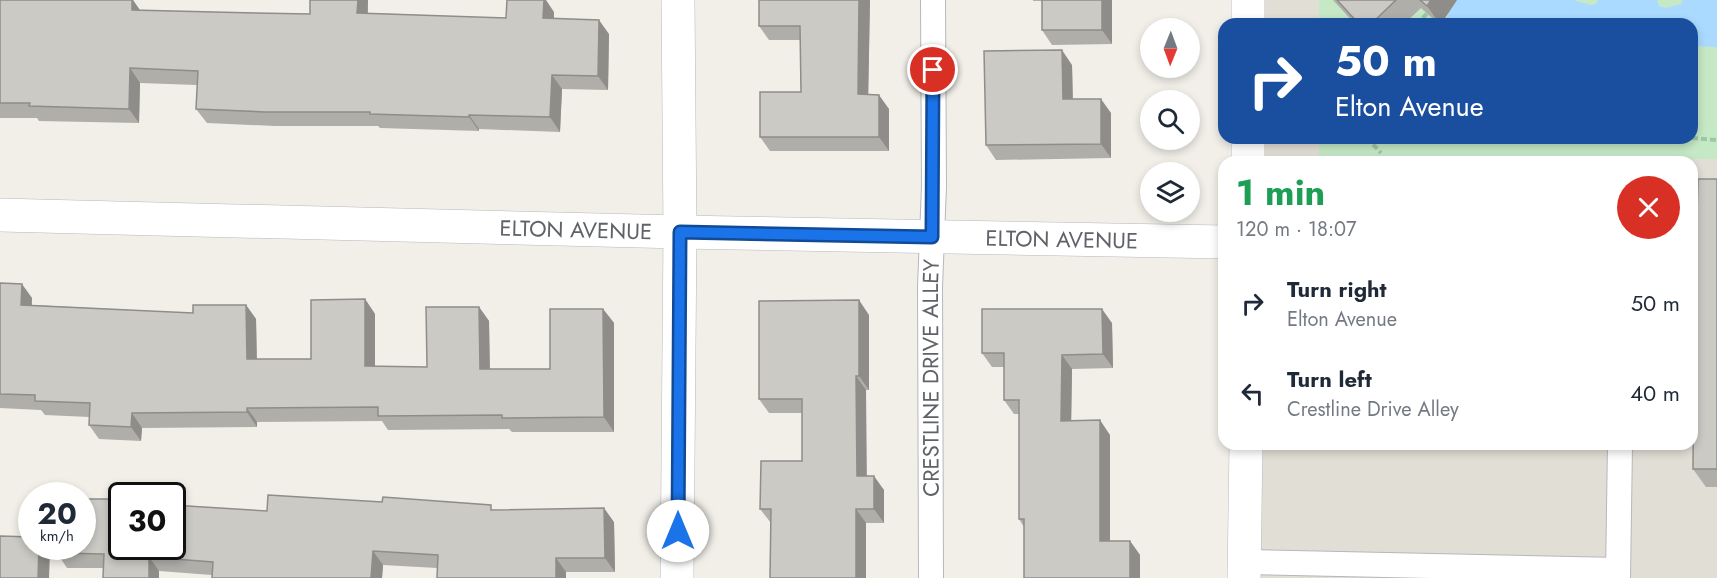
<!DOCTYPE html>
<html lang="en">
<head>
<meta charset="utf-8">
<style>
  :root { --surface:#fff; --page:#f2f2f3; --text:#1f2937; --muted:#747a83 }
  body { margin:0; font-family:Jost,sans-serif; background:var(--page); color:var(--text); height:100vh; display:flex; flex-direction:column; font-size:22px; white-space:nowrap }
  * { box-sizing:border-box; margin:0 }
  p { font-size:20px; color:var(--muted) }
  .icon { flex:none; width:33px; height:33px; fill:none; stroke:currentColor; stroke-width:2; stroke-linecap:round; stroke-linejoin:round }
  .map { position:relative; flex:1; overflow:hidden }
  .side { position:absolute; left:1218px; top:156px; width:480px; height:294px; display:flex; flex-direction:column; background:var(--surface); border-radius:18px; box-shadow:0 3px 9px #0003 }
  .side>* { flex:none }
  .hud { position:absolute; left:1218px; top:18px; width:480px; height:126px; border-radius:18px; box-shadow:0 3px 9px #0003; background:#1a4fa0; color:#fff; overflow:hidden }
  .needle { width:39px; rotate:181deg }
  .buttons { position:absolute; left:1140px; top:18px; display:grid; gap:12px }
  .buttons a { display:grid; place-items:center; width:60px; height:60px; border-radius:50%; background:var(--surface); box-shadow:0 3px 9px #0003; font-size:30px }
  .speed { position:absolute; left:18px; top:482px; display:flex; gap:12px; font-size:30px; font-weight:700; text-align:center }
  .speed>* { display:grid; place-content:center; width:78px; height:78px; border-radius:50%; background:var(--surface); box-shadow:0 3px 9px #0003; line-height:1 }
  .speed small { font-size:15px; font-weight:400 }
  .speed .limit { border:3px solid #111; border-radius:9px; background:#fff; color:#111 }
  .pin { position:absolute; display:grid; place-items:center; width:51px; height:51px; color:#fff; margin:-26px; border:3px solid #fff; border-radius:50%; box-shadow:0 2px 6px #0007 }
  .me { position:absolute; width:66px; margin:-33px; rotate:0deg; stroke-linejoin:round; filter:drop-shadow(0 0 4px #0008) }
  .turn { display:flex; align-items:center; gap:21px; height:126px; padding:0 18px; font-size:27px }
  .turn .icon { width:78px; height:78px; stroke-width:2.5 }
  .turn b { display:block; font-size:42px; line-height:51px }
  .round { display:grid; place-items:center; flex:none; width:63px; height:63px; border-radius:32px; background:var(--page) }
  .summary { display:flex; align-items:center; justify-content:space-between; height:102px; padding:0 18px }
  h1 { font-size:36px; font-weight:700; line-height:45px; color:#1e9e55 }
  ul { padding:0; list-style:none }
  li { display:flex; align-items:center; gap:18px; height:90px; padding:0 18px }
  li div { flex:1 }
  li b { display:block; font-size:22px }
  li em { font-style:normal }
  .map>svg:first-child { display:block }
  .education { fill:#e1ded6 }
  .green { fill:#c5e8c5 }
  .water { fill:#aadaff }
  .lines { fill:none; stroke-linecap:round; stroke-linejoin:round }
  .service-casing { stroke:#b5b8bc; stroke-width:26 }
  .minor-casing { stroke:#b5b8bc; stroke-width:34 }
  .tertiary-casing { stroke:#b5b8bc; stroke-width:34 }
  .secondary-casing { stroke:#b6babf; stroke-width:34 }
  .path { stroke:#9cc7a9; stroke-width:4; stroke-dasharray:6 3; stroke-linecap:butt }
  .service { stroke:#fff; stroke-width:24 }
  .minor { stroke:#fff; stroke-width:33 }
  .tertiary { stroke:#fff; stroke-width:33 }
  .secondary { stroke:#fff; stroke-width:33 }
  .wall { fill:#afaea9 }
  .shaded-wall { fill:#8f8d8a }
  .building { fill:#cccac5; stroke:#8f8d8a; stroke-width:1.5 }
  .route-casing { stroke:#114b97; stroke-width:15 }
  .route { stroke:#1a73e8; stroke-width:10 }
  .labels { text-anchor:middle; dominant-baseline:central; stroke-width:4.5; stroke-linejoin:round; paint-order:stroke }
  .street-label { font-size:22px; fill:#5f6368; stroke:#fff }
</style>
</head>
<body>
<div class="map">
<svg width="1717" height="578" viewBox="0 0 1717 578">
  <rect width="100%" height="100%" fill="#f1efe8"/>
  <path class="education" d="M1248 0H1717V578H1244L1246 444H1692V162H1248V138H1692V24H1248Z"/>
  <path class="green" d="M1319 0H1717V159L1319 158V138H1692V24H1319Z"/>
  <path class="water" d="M1457 0H1573L1591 5 1596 4 1598 0H1657L1659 6 1666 8 1681 4 1683 0H1717V47L1692 46V24H1445L1449 12Z"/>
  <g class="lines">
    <defs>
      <g id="service">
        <path d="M1244 562 1618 570"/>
        <path id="s1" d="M931 578 930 287 934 186 933 0"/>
        <path d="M1618 578 1620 444"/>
      </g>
      <path id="minor" d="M677 578 680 232 678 0"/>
      <g id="tertiary">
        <path id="s2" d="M0 215 680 232 1224 242"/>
      </g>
      <g id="secondary">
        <path d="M1248 0V24"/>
        <path d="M1248 138V162"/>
        <path d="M1244 578 1246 444"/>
      </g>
    </defs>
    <use href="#service" class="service-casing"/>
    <use href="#minor" class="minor-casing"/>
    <use href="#tertiary" class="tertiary-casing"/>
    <use href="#secondary" class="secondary-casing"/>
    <g class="path">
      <path d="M1416 24 1431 10"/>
      <path d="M1692 113V107"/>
      <path d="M1367 138 1381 153"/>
      <path d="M1692 138 1717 140"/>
    </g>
    <use href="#service" class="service"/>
    <use href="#minor" class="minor"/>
    <use href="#tertiary" class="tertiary"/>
    <use href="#secondary" class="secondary"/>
  </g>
  <g class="wall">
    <path d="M0 0H133L139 10 255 13 310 14V0H368V13L506 18 554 12V19L609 34 608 90 562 89 560 132 479 129V131L380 128 378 126H275L207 123 196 109 197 85 140 83 139 123 39 121 37 118H0Z"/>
    <path d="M870 0 868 95 889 109V151H770L760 137 801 92 800 40H769L759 26Z"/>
    <path d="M1033 0H1112V44L1052 45 1042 30V1H1033Z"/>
    <path d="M1333 0H1457L1441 24H1439L1421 8 1404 24H1355Z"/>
    <path d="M1072 65 1073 99 1111 113V158L996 160 986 145Z"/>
    <path d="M1717 179V487H1706L1693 469Z"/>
    <path d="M0 283 32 298V305L193 313 246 305 256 319 257 359H311L365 299 375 314V367H427L479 307 489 321 490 369H550L603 309 614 323V432H512L509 429 388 430 382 421 257 422V427L142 428 141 441 99 439 89 425V417L45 415 41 410 0 408Z"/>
    <path d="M869 315V390H866V476L884 490V523H866V578H770L771 523 760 509 802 461V413H769L759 399Z"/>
    <path d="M1112 323 1113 368 1072 369 1071 421 1110 435V541H1130L1140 555V578H1024V527L1019 519V414H1014L1004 400V367H992L982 353Z"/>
    <path d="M495 510 614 522 615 572H566V578H437V568L383 565 382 578H212V575L159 571 103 568H67L57 553 122 546 267 511Z"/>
  </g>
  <g class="shaded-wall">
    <path d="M132 0H133L142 13 132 10Z"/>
    <path d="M358 0H368L367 27 357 13Z"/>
    <path d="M544 0H546L554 12 553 33 543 18Z"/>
    <path d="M859 0H870L868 109 858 94Z"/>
    <path d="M1102 0H1112V44L1102 30Z"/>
    <path d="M1431 0H1457L1441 24H1440L1427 6Z"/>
    <path d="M599 20 609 34 608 90 598 76Z"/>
    <path d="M1062 50 1072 65 1073 114 1063 99Z"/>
    <path d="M130 68 140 83 139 123 129 109Z"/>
    <path d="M552 75 562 89 560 132 550 117Z"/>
    <path d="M879 95 889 109V151L879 137Z"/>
    <path d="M1101 99 1111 113V158L1101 144Z"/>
    <path d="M469 115 479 129V131L469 117Z"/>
    <path d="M22 284 32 298 31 319 21 305Z"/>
    <path d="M365 299 375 314V381L365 366Z"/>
    <path d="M859 300 869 315V390L859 376Z"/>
    <path d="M246 305 256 319 257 374 247 359Z"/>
    <path d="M479 307 489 321 490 383 480 369Z"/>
    <path d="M603 309 614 323V432L604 417Z"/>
    <path d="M1102 309 1112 323 1113 368 1103 354Z"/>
    <path d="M1062 355 1072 369 1071 435 1061 421Z"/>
    <path d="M856 376 866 390 867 490 857 476Z"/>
    <path d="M247 408 257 422V427L247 412Z"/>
    <path d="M132 413 142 428 141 441 131 427Z"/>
    <path d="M1100 420 1110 435V555L1100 541Z"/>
    <path d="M874 476 884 490V523L874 509Z"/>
    <path d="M604 508 614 522 615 572 605 558Z"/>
    <path d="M856 509 866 523V578H856Z"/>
    <path d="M1130 541 1140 555V578H1130Z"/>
    <path d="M39 546H45L50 552 49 578H38Z"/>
    <path d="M373 551 383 565 382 578H371Z"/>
    <path d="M149 557 159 571V578H149Z"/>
    <path d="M556 558 566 572V578H556Z"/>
  </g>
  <g class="building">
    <path d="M0 0H132V10L255 13 310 14V0H358L357 13 506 18 507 0H544L543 18 599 20 598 76 552 75 550 117 469 115V117L370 114V112H265L196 109 198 71 130 68 129 109 29 106 30 103H0Z"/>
    <path d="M759 0H859L858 94 879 95V137H760V92H801L800 26H759Z"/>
    <rect x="1042" y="0" width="60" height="30"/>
    <path d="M1337 0H1396L1371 24H1359Z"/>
    <path d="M1420 0H1431L1427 6Z"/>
    <path d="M1062 50 1063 99H1101V144L986 145 984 51Z"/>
    <path d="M1698 179H1717V469H1693L1694 324Z"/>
    <path d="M0 283 22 284 21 305 193 313V305H246L247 359H311V300L365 299V366L427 367 426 307H479L480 369H550V309H603L604 417 502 418V415L378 416V407L247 408V412L132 413 131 427 89 425 90 403 35 401V395L0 394Z"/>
    <path d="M859 300V376H856L857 476H874V509H856V578H770L771 509H760L761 461H802V399H759V301Z"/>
    <path d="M982 309H1102L1103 354 1062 355 1061 421 1100 420V541H1130V578H1024V519H1019V400H1004V353H982Z"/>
    <path d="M268 495 382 502 383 497 491 505V510L604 508 605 558H556V578H437L438 555 373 551 371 578H212L213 562 149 557V578H103L104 554 57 553V546H82V499H122V546H172V505L267 511Z"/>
    <path d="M0 536 32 537V546H39L38 578H0Z"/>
  </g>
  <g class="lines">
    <defs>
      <path id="route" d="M678 531 680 232 932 237 933 70"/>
    </defs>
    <use href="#route" class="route-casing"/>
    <use href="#route" class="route"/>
  </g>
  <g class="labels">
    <g class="street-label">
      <text stroke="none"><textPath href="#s2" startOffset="576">ELTON AVENUE</textPath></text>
      <text stroke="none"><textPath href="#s2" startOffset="1062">ELTON AVENUE</textPath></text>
      <text stroke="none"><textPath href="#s1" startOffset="200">CRESTLINE DRIVE ALLEY</textPath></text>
    </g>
  </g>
</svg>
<div class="buttons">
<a><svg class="needle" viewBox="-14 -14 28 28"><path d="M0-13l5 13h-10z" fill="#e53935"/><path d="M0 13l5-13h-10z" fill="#747a83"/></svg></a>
<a><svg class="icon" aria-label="search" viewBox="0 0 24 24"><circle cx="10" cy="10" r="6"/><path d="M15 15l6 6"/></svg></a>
<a><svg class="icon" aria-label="layers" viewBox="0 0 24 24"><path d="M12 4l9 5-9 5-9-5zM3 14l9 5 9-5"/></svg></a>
</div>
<div class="speed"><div>20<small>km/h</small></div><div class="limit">30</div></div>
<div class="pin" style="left:933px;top:70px;background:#d93025"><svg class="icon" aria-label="arrive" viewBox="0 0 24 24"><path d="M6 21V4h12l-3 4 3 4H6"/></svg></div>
<svg class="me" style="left:678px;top:531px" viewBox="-20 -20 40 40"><circle r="19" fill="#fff"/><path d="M0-13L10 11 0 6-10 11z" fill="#1a73e8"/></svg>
<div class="hud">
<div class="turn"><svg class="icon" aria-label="right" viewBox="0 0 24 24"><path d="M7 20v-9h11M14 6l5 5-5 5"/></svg><div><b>50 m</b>Elton Avenue</div></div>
</div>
<section class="side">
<div class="summary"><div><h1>1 min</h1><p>120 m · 18:07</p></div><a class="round" style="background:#d93025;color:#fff"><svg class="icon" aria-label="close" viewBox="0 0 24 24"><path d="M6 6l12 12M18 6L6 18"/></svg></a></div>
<ul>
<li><svg class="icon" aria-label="right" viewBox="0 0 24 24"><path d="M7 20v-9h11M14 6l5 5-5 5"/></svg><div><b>Turn right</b><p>Elton Avenue</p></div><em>50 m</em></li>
<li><svg class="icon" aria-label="left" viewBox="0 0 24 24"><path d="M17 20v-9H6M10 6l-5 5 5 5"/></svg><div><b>Turn left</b><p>Crestline Drive Alley</p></div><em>40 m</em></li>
</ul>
</section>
</div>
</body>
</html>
